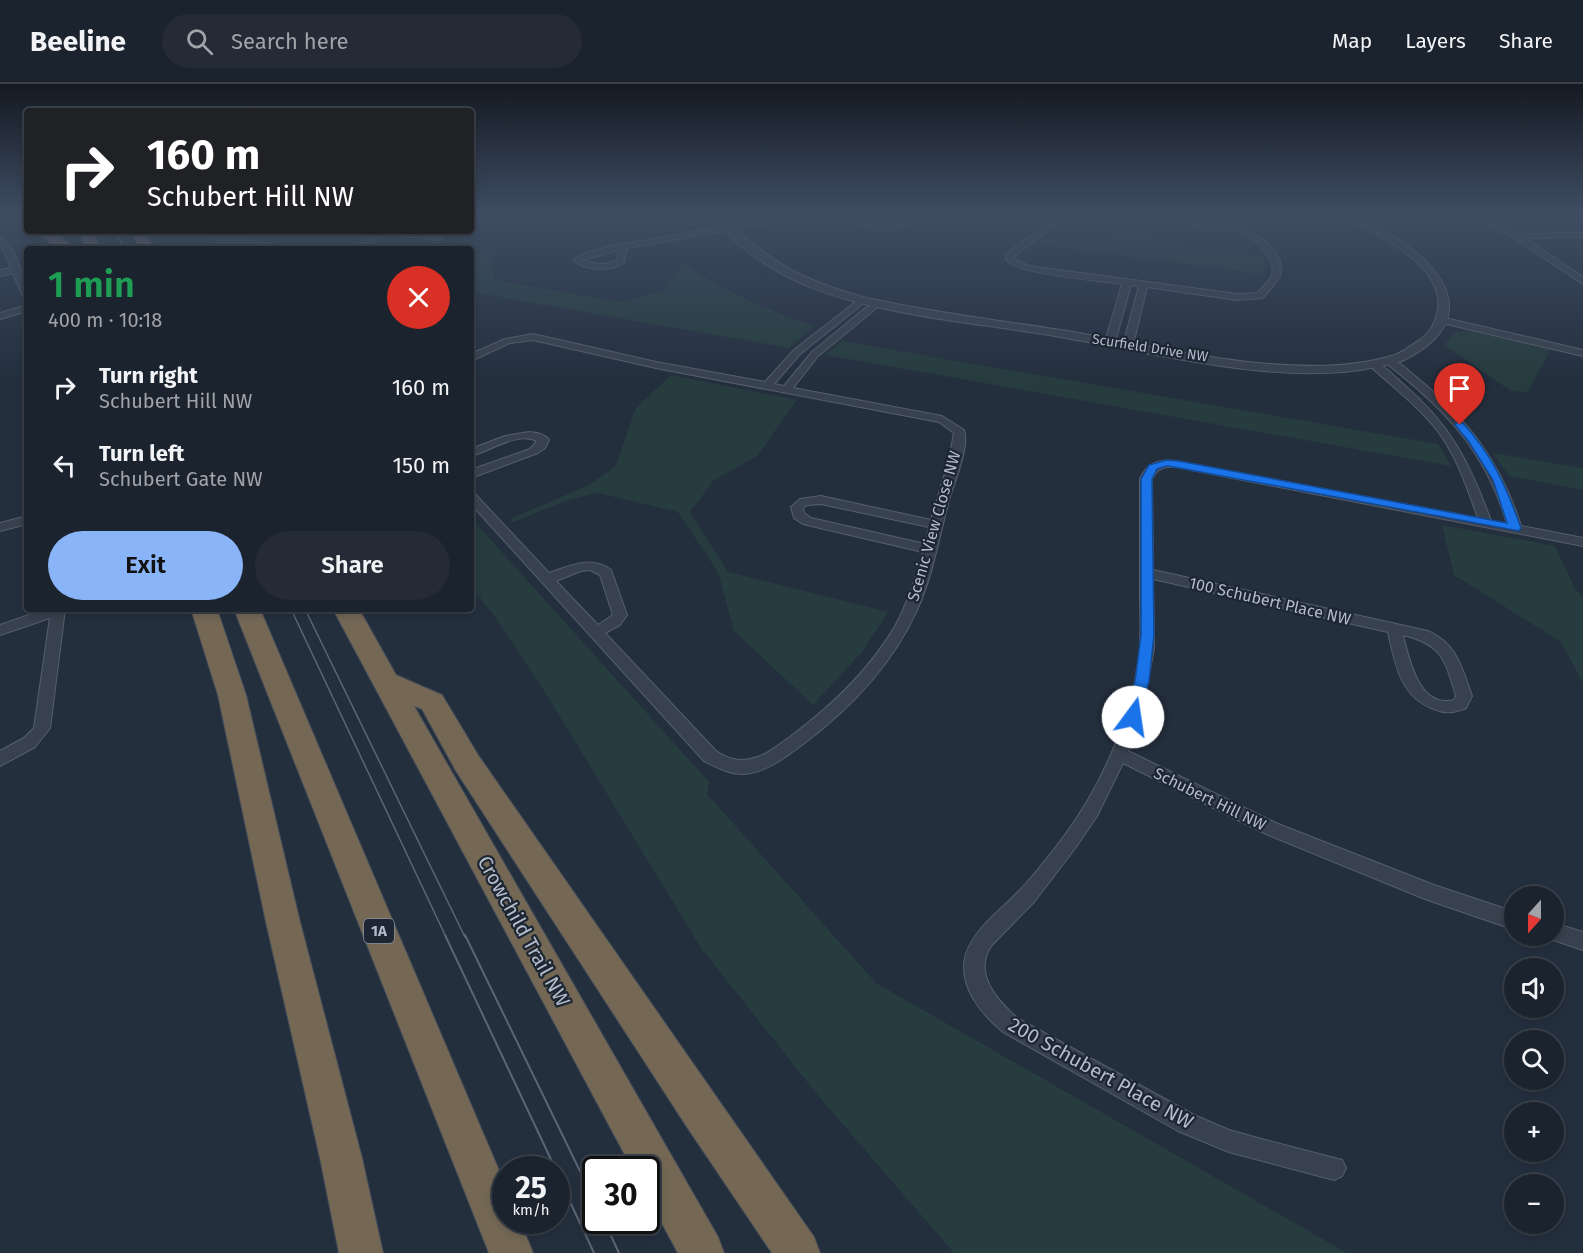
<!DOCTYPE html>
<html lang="en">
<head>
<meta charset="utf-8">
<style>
  :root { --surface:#1b232e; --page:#242b36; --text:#f1f3f6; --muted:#a0a4aa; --line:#39404a; --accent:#8ab4f8 }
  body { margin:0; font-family:"Fira Sans",sans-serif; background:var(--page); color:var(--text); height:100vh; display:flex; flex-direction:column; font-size:22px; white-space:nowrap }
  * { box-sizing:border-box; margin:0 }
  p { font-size:20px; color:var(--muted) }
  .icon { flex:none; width:33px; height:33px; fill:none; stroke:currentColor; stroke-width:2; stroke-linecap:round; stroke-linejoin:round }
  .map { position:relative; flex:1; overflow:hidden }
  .panel { position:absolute; left:24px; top:162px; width:450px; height:366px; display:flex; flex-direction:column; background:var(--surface); border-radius:6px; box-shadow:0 3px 9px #0003,0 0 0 2px var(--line) }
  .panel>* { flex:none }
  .guide { position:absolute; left:24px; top:24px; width:450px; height:126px; border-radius:6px; box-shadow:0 3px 9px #0003,0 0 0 2px var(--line); background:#202124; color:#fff; overflow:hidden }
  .needle { width:39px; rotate:201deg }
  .buttons { position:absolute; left:1504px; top:802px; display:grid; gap:12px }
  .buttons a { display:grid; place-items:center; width:60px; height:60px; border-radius:50%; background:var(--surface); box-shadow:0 3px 9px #0003,0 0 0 2px var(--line); font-size:30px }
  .speed { position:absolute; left:492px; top:1072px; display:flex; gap:12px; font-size:30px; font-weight:700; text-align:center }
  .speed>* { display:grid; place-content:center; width:78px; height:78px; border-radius:50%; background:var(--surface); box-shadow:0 3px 9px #0003,0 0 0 2px var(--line); line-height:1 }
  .speed small { font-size:15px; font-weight:400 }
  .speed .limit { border:3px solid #111; border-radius:9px; background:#fff; color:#111 }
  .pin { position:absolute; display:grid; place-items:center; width:51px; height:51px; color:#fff; margin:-62px -26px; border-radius:50% 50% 50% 0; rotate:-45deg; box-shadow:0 0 6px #0007 }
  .pin .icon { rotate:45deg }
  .me { position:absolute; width:66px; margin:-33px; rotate:14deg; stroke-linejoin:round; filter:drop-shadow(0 0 4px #0008) }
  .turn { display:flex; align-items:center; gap:21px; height:126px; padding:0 24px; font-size:27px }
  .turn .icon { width:78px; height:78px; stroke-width:2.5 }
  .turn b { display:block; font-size:42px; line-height:51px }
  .round { display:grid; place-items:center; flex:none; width:63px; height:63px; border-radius:32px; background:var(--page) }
  .headline { display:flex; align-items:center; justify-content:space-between; height:102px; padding:0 24px }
  h1 { font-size:36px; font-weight:600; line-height:45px; color:#1e9e55 }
  .primary-button { display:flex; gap:12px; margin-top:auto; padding:12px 24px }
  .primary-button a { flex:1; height:69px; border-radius:36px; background:var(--accent); color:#111; font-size:24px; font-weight:600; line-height:69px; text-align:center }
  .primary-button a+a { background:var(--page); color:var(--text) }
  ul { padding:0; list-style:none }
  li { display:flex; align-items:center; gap:18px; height:78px; padding:0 24px }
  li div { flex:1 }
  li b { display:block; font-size:22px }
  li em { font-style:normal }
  header { display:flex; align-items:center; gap:36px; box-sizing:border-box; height:84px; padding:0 30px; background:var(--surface); border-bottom:2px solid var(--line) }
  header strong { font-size:28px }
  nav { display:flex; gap:33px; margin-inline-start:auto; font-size:21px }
  .search { width:420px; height:54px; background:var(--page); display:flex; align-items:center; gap:15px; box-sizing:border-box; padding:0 21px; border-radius:33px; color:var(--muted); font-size:22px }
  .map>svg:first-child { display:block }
  .green { fill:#263c3f }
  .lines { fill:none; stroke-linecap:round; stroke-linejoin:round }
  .minor-casing { stroke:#565f6c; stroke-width:2 }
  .tertiary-casing { stroke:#565f6c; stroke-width:2 }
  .motorway-casing { stroke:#434c59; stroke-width:2 }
  .minor { fill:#38414e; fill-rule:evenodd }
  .tertiary { fill:#38414e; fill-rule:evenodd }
  .motorway { fill:#746855; fill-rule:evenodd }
  .tram-far1 { stroke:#5a6575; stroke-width:1.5 }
  .tram { stroke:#5a6575; stroke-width:2 }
  .route { fill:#1a73e8; stroke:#114b97; stroke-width:1.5 }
  .labels { text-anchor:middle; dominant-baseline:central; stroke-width:4.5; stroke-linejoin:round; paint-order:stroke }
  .far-street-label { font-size:14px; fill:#b4bcc9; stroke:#1d2633 }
  .shield { fill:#1d2633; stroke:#878f9c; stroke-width:1.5 }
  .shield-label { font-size:15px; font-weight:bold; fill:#b4bcc9 }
  .street-label { font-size:16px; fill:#b4bcc9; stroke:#1d2633 }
  .near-street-label { font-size:20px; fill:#b4bcc9; stroke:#1d2633 }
</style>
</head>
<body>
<header>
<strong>Beeline</strong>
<div class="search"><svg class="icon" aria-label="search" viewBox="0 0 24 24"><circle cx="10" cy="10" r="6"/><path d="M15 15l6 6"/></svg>Search here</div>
<nav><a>Map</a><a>Layers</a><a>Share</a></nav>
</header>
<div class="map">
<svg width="1583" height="1169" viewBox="0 0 1583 1169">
  <rect width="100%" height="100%" fill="#242f3e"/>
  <g class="green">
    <path d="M1129 137 1169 160 1262 173 1265 184 1262 190 1038 160 1044 155 1099 163Z"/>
    <path d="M203 147H223L237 153 308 165H220Z"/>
    <path d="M490 167 494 196 623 218 665 206 683 179C728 209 765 225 815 242L789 264 471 208V172Z"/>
    <path d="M1470 247 1551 265 1528 308 1511 307 1444 261 1455 248Z"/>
    <path d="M842 257 1438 360 1451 382 826 271Z"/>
    <path d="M671 291 797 316 757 372 714 396 690 428 728 488 888 528 862 568 813 621 734 547 718 488 678 428 598 409 571 415 513 438 510 435 587 402 615 383 636 324Z"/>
    <path d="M1493 369 1583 384V406L1509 392Z"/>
    <path d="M471 434 709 698 707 710 876 899 1347 1169H954L820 1014 701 864 548 613 500 540 471 502Z"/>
    <path d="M1442 441 1555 462 1575 505 1583 513V599L1561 558 1454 491Z"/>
  </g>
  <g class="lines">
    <defs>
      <g id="minor">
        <path d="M790 131H812L627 164 624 179C609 188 586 187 573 176L585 169 612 162ZM619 166 617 176C606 182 595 181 583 176Z"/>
        <path d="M846 131C860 131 869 143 882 143 898 144 909 131 924 131 900 151 870 152 846 131Z"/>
        <path d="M1059 131H1068L1013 173 1014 175 1029 182 1237 210 1257 209C1262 204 1270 197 1272 191 1277 174 1251 148 1236 146 1219 145 1212 150 1194 143V139L1202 136 1216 134 1211 131H1220L1233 138 1296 131H1321L1240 141C1256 150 1287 168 1280 191 1278 198 1268 207 1263 214L1237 216 1147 203 1133 261 1128 264 1123 261 1139 202 1131 201 1115 258 1110 261 1105 258 1122 200C1098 196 1021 191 1006 176V170ZM1223 138 1231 142 1210 144 1203 141Z"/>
        <path d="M1470 131H1480L1516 150 1583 149V153L1525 154 1583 193V200L1514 154Z"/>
        <path d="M382 147 440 152 444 154 440 156 388 150 361 165H351Z"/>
        <path d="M0 153C14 159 27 200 27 215L23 212 13 189 0 192V186L11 184 0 159Z"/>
        <path d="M862 213 866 216 865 218 800 270 774 300 784 302 812 268 874 217H880V221L818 272 793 304 942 332 964 346C970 362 954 399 949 416 939 453 933 491 917 526 892 581 851 624 803 660 786 673 765 689 743 690 729 690 716 683 704 677L471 420V409L475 410 549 489C570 482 591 471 611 486L627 531 620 541 605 549 716 667C727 674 737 678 750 675 765 673 778 661 790 653 830 623 868 588 894 544 907 521 916 494 923 468L803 440 794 434 791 423 800 415 821 412 931 436 949 376 954 349 939 338 656 284 533 256 510 259 471 277V270L505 255 533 250 656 278 765 298 794 266ZM821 420 929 443 925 460 811 434 804 429 803 424 807 421ZM590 486 600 491 613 531 598 541 556 497 581 487Z"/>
        <path d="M27 221V227L0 235V229Z"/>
        <path d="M1441 233 1583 266V272L1438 238V234Z"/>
        <path d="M1386 275C1396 273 1408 287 1416 293 1468 335 1501 379 1521 442L1583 454V462L1176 383C1164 382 1157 384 1152 395L1153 486 1428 547C1457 560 1462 584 1472 612L1466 624C1454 629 1445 630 1434 625 1400 613 1395 579 1388 548L1153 495 1154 564 1141 634 1128 667 1278 740 1434 801 1515 828V846L1425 815 1266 750 1123 679 1097 732 1076 763 1034 818 991 862C973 890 997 916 1017 934L1194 1031 1229 1046 1265 1056 1342 1076 1346 1084 1342 1092 1334 1096 1229 1068 1178 1047 1003 948C981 930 957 901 966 870 975 844 1000 827 1018 808 1034 792 1048 773 1062 755 1102 702 1134 630 1140 563 1141 546 1140 527 1140 509 1140 471 1140 433 1140 395 1147 379 1159 375 1176 377L1478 434C1467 404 1457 372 1437 346 1418 322 1393 303 1370 282V278L1374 277C1384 281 1394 292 1403 300 1450 340 1470 379 1491 437L1507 440C1486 367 1444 324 1386 279ZM1403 551C1443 561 1445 576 1456 612L1454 616C1419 625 1409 575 1403 551Z"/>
        <path d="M529 348C536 349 544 349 549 356L545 364 538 369 471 394V386L530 365 537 357C518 347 490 367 471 372V365L505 352Z"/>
        <path d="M27 432V440L0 447V439Z"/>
        <path d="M46 525H65L50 644 35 663 0 682V667L24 654 34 644 50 534 0 551V541Z"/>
        <path d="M1554 839 1583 848V866L1547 854 1546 852H1554Z"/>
      </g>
      <path id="tertiary" d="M711 131H720C770 178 800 196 867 214 935 229 1004 237 1073 248 1165 264 1301 299 1391 272 1400 270 1408 264 1415 259 1434 249 1443 226 1436 205 1426 178 1394 160 1369 146 1360 142 1349 138 1342 131 1359 131 1374 142 1389 150 1448 184 1481 238 1404 276 1395 280 1385 281 1376 283 1282 304 1145 267 1049 251 970 238 885 232 810 203 772 188 737 163 711 131Z"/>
      <g id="motorway">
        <path d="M40 147H54L69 160 62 164C51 161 46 157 40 147Z"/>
        <path d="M78 147H92L101 165H87Z"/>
        <path d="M130 147H144L155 165H141Z"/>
        <path d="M191 525H217L246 611 300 838 362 1074 383 1169H339L320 1074 266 838 218 611Z"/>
        <path d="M234 525H260L506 1103V1137H520L533 1169H489Z"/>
        <path d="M333 525H359L396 591 442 611 478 671 814 1153 820 1169H772L687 1043 456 687 422 625 414 622 718 1153 724 1169H678L646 1110V1086H633Z"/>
      </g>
    </defs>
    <use href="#minor" class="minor-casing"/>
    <use href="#tertiary" class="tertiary-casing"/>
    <use href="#motorway" class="motorway-casing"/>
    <use href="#minor" class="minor"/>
    <use href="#tertiary" class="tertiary"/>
    <use href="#motorway" class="motorway"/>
    <g class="tram-far1">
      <path d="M115 147 124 165"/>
      <path d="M291 525 446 853"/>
      <path d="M305 525 465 853"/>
    </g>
    <g class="tram">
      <path d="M445 851 556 1086"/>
      <path d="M465 851 596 1120"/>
      <path d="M556 1088 594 1169"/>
      <path d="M604 1137 619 1169"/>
    </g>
  </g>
  <linearGradient id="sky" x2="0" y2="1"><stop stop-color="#141a22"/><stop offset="0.44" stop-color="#3f4d63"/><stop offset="1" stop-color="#3f4d63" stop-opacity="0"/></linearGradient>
  <rect width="1583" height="295" fill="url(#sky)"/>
  <path class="route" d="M1456 339H1463C1493 372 1506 402 1521 444L1519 447 1179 384 1167 382 1157 385 1152 395 1154 551 1149 597 1140 633 1138 637H1128L1125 633 1135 597 1141 551V395L1149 381 1166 376 1179 377 1507 439 1493 396 1469 358 1455 341Z"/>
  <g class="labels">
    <g class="far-street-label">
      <text transform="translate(1150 264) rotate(9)">Scurfield Drive NW</text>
    </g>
    <rect class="shield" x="364" y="835" width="30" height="24" rx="4.5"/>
    <g class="shield-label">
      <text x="379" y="847">1A</text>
    </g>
    <g class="street-label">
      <text transform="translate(934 442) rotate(-74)">Scenic View Close NW</text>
      <text transform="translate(1270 517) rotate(13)">100 Schubert Place NW</text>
      <text transform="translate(1210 715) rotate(26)">Schubert Hill NW</text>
    </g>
    <g class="near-street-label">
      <text transform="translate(524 847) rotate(61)">Crowchild Trail NW</text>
      <text transform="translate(1101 989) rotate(29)">200 Schubert Place NW</text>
    </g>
  </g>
</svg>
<div class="buttons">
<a><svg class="needle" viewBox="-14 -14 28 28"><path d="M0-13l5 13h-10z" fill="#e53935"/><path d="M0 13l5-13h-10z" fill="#a0a4aa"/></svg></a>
<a><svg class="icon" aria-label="sound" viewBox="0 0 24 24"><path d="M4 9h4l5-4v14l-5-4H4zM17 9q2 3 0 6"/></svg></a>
<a><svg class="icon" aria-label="search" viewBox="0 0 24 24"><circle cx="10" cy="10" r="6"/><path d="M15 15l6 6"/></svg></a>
<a>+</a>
<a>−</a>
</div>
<div class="speed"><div>25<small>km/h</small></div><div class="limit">30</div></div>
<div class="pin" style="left:1460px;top:341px;background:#d93025"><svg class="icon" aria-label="arrive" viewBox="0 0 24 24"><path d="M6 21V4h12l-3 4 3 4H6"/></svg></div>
<svg class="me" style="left:1133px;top:633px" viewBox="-20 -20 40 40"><circle r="19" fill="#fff"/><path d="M0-13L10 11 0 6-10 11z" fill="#1a73e8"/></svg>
<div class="guide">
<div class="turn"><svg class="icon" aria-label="right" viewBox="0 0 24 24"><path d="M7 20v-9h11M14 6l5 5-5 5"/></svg><div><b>160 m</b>Schubert Hill NW</div></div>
</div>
<section class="panel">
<div class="headline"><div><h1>1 min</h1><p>400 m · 10:18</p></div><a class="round" style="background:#d93025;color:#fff"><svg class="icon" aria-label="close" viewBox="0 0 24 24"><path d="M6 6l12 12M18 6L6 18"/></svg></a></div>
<ul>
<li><svg class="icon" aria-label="right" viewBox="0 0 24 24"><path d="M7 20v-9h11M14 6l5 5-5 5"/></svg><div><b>Turn right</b><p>Schubert Hill NW</p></div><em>160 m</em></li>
<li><svg class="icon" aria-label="left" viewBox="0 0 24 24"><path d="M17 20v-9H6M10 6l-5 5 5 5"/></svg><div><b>Turn left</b><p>Schubert Gate NW</p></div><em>150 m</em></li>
</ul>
<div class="primary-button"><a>Exit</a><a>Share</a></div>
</section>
</div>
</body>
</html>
